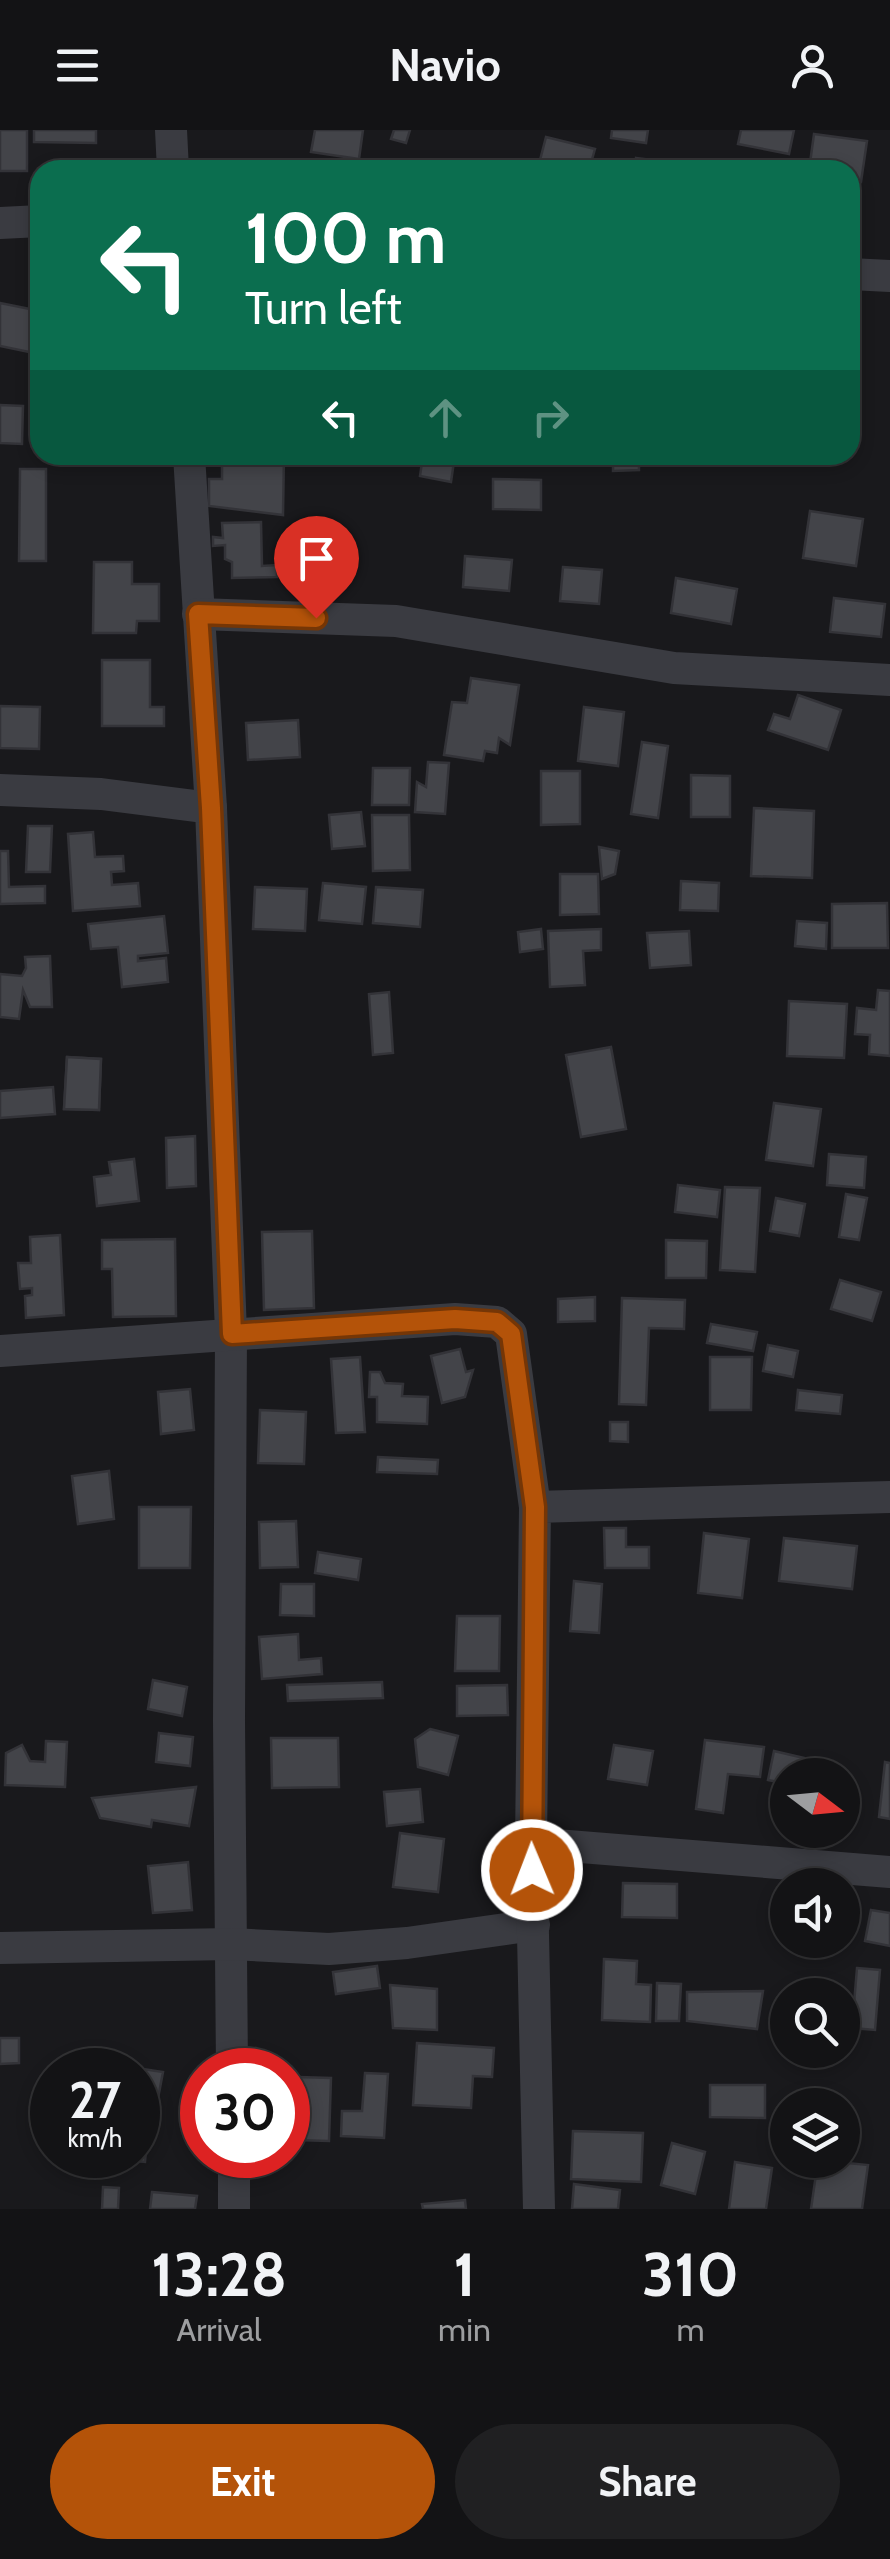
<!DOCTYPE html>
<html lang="en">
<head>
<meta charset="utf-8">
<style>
  :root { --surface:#131315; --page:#202022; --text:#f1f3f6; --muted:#9d9ea0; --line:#323234; --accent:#b45309 }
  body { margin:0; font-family:Cabin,sans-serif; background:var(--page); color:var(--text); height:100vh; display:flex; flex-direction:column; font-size:38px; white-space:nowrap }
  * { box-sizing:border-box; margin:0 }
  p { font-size:32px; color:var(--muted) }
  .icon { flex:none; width:55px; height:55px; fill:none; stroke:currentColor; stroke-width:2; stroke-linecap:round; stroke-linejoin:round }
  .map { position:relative; height:2079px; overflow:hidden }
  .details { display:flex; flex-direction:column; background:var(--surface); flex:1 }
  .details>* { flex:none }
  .banner { position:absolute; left:30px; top:30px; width:830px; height:305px; border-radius:30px; box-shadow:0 5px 15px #0003,0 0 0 2px var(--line); background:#0b6e4f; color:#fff; overflow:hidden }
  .needle { width:65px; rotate:106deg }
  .controls { position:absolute; left:770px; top:1628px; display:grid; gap:20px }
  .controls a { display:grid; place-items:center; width:90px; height:90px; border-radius:50%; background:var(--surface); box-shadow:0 5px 15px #0003,0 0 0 2px var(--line); font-size:50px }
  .speed { position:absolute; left:30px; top:1918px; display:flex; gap:20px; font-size:50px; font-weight:700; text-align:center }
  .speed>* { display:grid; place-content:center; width:130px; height:130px; border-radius:50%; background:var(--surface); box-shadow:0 5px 15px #0003,0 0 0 2px var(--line); line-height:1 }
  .speed small { font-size:25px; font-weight:400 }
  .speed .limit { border:15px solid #d22; background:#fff; color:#111 }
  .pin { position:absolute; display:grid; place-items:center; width:85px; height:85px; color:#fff; margin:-102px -42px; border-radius:50% 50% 50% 0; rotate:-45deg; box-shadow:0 0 10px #0007 }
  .pin .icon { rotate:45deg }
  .me { position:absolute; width:110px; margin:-55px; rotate:359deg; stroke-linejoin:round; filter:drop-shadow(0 0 8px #0008) }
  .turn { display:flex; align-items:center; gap:35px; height:210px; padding:0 50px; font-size:45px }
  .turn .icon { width:130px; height:130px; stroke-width:2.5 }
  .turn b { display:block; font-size:70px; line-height:85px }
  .lanes { display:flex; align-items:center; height:95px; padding:0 50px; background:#0003; justify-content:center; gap:50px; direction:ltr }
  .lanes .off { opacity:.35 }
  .eta { display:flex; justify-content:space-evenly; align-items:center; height:170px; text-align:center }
  .eta b { font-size:60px; font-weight:700; line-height:70px }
  .action { display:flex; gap:20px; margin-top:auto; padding:20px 50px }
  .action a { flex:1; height:115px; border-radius:60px; background:var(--accent); color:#fff; font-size:40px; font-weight:700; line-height:115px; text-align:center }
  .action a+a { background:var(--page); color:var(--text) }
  header { display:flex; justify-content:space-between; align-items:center; height:130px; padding:0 50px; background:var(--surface); font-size:45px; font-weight:700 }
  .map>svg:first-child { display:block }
  .building { fill:#434449; stroke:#333338; stroke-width:2.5 }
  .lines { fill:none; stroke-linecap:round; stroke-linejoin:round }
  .street { stroke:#3a3b41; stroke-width:32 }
  .route-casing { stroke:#753606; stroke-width:25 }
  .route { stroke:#b45309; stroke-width:18 }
</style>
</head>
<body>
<header><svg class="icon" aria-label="menu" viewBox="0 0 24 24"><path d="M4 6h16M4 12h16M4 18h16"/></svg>Navio<svg class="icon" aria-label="person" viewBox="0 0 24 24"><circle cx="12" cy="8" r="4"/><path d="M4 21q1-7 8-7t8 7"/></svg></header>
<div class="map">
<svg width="890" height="2079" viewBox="0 0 890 2079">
  <rect width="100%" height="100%" fill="#19191c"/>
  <g class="building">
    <rect x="0" y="0" width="27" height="41"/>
    <path d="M34 0H96V13L34 12Z"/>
    <path d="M315 0H363L359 29 311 22Z"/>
    <path d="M394 0H410L406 13 391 9Z"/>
    <path d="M612 0H648L646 13 611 8Z"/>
    <path d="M741 0H794L789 24 738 14Z"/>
    <path d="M814 4 867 11 861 52 850 50V40H809Z"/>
    <path d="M546 7 595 19 589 40 540 30Z"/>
    <path d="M636 28 677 33 676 40H634Z"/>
    <path d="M0 173 40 181 34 223 0 216Z"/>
    <path d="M0 275 23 276 22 314 0 313Z"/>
    <path d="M222 325H284L283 385 209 376V349H222Z"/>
    <path d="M423 325H455L451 352 420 346Z"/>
    <path d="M571 325H607L606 335 571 331Z"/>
    <path d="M639 325V340L613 341V326Z"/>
    <path d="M20 339H46V431H19Z"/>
    <path d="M493 349 541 350V380L493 379Z"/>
    <path d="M810 381 863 389 856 436 803 428Z"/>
    <path d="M261 392 262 436 277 435V447L232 448V432L225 429V415L213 416V407L223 408 222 393Z"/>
    <path d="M465 426 512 430 509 461 463 457Z"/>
    <path d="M94 432H132V454H159V491H137L136 503H93Z"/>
    <path d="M563 437 602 440 599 474 560 471Z"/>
    <path d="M676 448 737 459 731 494 671 483Z"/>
    <path d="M834 468 885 474 881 507 830 502Z"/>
    <path d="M102 530H150V577H164V596H102Z"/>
    <path d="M471 548 519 555 510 615 499 608 497 623 485 621 483 631 444 625 452 572 467 573Z"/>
    <path d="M798 565 841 580 828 620 768 600 774 584 790 589Z"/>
    <path d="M0 576 40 577 39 619 0 618Z"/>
    <path d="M584 577 624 582 618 636 578 631Z"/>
    <path d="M298 590 300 627 248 630 246 593Z"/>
    <path d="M642 612 668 616 658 688 631 684Z"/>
    <path d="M428 632 449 633 445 684 415 682 417 652 426 657Z"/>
    <path d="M373 638H410L409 675H372Z"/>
    <path d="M541 641H580V694L541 695Z"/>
    <path d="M691 645 730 646V687H691Z"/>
    <path d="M754 678 814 681 812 748 751 746Z"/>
    <path d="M361 682 365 716 332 719 329 685Z"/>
    <path d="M372 685H409L410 740 373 741Z"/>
    <path d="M28 696H52L50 742H26Z"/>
    <path d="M93 702 95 727 123 726 124 741 111 742 112 755 138 753 140 776 73 781 68 704Z"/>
    <path d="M599 717 619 721 615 744 602 749Z"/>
    <path d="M0 721H8L9 757 45 756V773L0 774Z"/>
    <path d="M560 744H598L599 784 560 785Z"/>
    <path d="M681 751 719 753 718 781 680 780Z"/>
    <path d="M323 753 366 757 362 794 319 790Z"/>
    <path d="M255 757 307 759 305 801 253 799Z"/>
    <path d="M376 757 423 760 420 797 373 793Z"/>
    <path d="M887 773 888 818H832V774Z"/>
    <path d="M164 786 168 823 138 826V831L166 828 168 852 122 857 118 817 91 819 88 794Z"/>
    <path d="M797 791 827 793 826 819 795 816Z"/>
    <path d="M541 799 543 819 520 822 518 802Z"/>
    <path d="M601 799V820L583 821 585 855 550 857 548 801Z"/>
    <path d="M689 801 691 835 650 838 647 803Z"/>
    <path d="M50 826 52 877H30L23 860 19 889 0 887V844L22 846 26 838 25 827Z"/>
    <path d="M878 860 890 861V926L869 924 870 905 855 904 857 878 876 880Z"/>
    <path d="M389 862 393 923 373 925 369 864Z"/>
    <path d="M789 871 847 874 844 928 787 926Z"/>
    <path d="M611 917 626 999 581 1007 566 925Z"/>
    <path d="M67 927 101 929 99 980 64 979Z"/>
    <path d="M67 927 101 929 99 980 64 979Z"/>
    <path d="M53 957 55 984 0 988V961Z"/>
    <path d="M774 973 821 979 813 1036 766 1030Z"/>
    <path d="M195 1006 196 1056 167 1058 166 1008Z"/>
    <path d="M829 1024 866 1027 864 1058 827 1055Z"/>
    <path d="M134 1029 139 1071 97 1076 94 1047 111 1045 109 1032Z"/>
    <path d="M678 1055 720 1060 717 1087 675 1082Z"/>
    <path d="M725 1057 760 1058 755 1142 720 1140Z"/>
    <path d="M846 1064 867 1068 859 1110 839 1107Z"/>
    <path d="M776 1068 805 1074 799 1106 770 1101Z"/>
    <path d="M312 1101 314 1178 264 1180 262 1102Z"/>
    <path d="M60 1105 64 1185 26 1188 25 1166 32 1165V1158L20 1159 18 1133H31L30 1107Z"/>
    <path d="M175 1109 176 1186 113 1187 112 1139H102V1110Z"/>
    <path d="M666 1110 707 1111 706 1148H666Z"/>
    <path d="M840 1150 881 1162 872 1191 831 1179Z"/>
    <path d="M595 1167V1191L558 1192V1169Z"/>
    <path d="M622 1168 685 1170 684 1199 649 1198 646 1275 619 1274Z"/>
    <path d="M711 1194 757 1202 753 1221 707 1213Z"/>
    <path d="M768 1215 798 1221 793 1247 763 1241Z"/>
    <path d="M460 1219 466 1242 473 1240 465 1267 442 1273 431 1226Z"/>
    <path d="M360 1227 365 1302 336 1303 331 1229Z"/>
    <path d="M710 1227H752L751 1280H710Z"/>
    <path d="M370 1242H380L385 1253 403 1254 402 1266 428 1267 427 1294 377 1292V1267H369Z"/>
    <path d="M190 1259 194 1300 161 1304 158 1262Z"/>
    <path d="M798 1260 842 1265 840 1284 796 1280Z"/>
    <path d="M260 1280 306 1282 304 1334 258 1333Z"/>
    <path d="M610 1292H628V1312L610 1311Z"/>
    <path d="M378 1327 438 1330 437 1344 377 1342Z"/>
    <path d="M109 1341 114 1389 78 1394 72 1346Z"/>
    <path d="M139 1377H191L190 1438H139Z"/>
    <path d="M296 1391 298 1437 260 1438 259 1392Z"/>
    <path d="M604 1398H626V1417H649V1438H605Z"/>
    <path d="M704 1403 749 1409 742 1468 698 1463Z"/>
    <path d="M784 1408 857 1416 852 1459 779 1451Z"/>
    <path d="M318 1422 361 1429 358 1450 315 1443Z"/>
    <path d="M574 1451 602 1454 599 1503 570 1501Z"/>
    <path d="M281 1454H314V1486L280 1485Z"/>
    <path d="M457 1486H500L499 1541H455Z"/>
    <path d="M298 1504 299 1530 321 1528 322 1544 262 1549 259 1507Z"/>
    <path d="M153 1550 187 1557 182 1586 148 1579Z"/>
    <path d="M382 1552 383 1568 288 1571 287 1555Z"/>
    <path d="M507 1555 508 1585 457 1586V1556Z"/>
    <path d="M430 1599 458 1606 448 1645 418 1637 415 1609Z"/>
    <path d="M159 1603 193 1607 190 1636 156 1632Z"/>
    <path d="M271 1608H338L339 1657 272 1658Z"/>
    <path d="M705 1610 764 1617 760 1647 728 1644 723 1683 696 1679Z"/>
    <path d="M46 1611 67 1612 65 1657 5 1655 6 1623 22 1615 30 1631 45 1632Z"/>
    <path d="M614 1615 653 1621 647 1655 608 1649Z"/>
    <path d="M774 1621 804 1628 800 1645H788V1654L768 1650Z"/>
    <path d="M885 1632 890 1633V1689L879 1687Z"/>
    <path d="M196 1657 189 1696 152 1690 151 1697 100 1688 92 1668Z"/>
    <path d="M420 1659 423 1692 387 1696 384 1662Z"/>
    <path d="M400 1703 444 1709 438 1762 393 1757Z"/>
    <path d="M188 1732 192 1780 153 1783 148 1736Z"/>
    <path d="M623 1753 677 1754V1788L622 1787Z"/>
    <path d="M871 1780 890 1783V1816L865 1811Z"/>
    <path d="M604 1829 637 1831 636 1854 651 1855 650 1892 602 1890Z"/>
    <path d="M377 1836 380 1858 336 1864 333 1842Z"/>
    <path d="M857 1838 880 1840 875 1900 852 1898Z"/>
    <path d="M657 1853 681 1854 679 1891H656Z"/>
    <path d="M390 1855 437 1859V1900L393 1898Z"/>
    <path d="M763 1861 757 1899 687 1891V1862Z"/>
    <path d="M0 1908H19V1933L0 1934Z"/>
    <path d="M417 1913 494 1918 492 1947 473 1946 471 1978 413 1975Z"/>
    <path d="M123 1936 163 1942 156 1979 138 1976V1940H122Z"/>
    <path d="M365 1943 388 1944 384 2008 341 2006 342 1981H362Z"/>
    <path d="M298 1947 331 1948 329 2011 295 2010Z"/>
    <path d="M710 1955H765V1988L710 1987Z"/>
    <path d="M779 1976 788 1977V2018L775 2017Z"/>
    <path d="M138 1996 148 1997 145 2032 90 2027 138 2025Z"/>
    <path d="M573 2001 643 2003 641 2052 571 2049Z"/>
    <path d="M672 2013 705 2022 695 2064 661 2055Z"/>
    <path d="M818 2030 868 2035 862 2079H811Z"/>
    <path d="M735 2032 772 2038 766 2079H729Z"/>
    <path d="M574 2054 620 2060 618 2079H572Z"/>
    <path d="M103 2057 119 2058 118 2079H102Z"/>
    <path d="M152 2062 197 2066 195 2079H150Z"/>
    <path d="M465 2070 466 2079H423L422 2074Z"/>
  </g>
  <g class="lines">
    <g class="street">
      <path d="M171 0 173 40"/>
      <path d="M0 93 40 91"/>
      <path d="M850 144 890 146"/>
      <path d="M189 325 211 678 231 1203 229 1591 232 1940"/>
      <path d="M198 484 396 491 674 538 890 550"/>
      <path d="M0 660 101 664 211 678"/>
      <path d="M0 1221 455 1189 497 1192 511 1204 535 1377"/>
      <path d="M531 1713 890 1742"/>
      <path d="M0 1818 231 1814 329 1819 407 1813 534 1795"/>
      <path d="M234 2025V2079"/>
      <path d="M539 2079 531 1713 535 1377 890 1367"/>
    </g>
  </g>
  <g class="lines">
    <defs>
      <path id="route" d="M316 488 198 484 211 678 232 1204 455 1189 497 1192 511 1204 535 1377 532 1740"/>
    </defs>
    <use href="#route" class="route-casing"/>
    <use href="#route" class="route"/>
  </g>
</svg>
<div class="controls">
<a><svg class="needle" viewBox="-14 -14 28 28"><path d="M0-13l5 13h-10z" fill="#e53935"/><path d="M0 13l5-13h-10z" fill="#9d9ea0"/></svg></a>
<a><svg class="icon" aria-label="sound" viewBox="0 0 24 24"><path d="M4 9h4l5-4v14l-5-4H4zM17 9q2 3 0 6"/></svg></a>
<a><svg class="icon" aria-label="search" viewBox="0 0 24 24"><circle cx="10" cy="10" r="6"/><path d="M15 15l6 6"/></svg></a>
<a><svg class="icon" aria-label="layers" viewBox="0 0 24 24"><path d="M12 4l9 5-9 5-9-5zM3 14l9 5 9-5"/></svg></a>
</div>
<div class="speed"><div>27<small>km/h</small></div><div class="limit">30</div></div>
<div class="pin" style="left:316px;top:488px;background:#d93025"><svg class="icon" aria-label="arrive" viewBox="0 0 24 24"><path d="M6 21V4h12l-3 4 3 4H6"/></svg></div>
<svg class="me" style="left:532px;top:1740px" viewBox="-20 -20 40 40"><circle r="17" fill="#b45309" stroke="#fff" stroke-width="3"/><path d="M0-11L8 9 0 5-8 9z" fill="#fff"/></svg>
<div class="banner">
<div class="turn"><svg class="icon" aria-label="left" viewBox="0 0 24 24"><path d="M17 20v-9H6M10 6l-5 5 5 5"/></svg><div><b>100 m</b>Turn left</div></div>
<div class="lanes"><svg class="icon" aria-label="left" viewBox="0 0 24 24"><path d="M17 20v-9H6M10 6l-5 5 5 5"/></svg><svg class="icon off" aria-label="ahead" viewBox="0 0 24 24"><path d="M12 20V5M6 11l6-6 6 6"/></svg><svg class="icon off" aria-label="right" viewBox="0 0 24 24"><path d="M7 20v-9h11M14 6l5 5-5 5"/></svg></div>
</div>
</div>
<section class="details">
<div class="eta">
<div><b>13:28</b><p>Arrival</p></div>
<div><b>1</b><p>min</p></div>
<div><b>310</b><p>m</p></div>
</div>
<div class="action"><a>Exit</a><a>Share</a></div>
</section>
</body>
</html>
